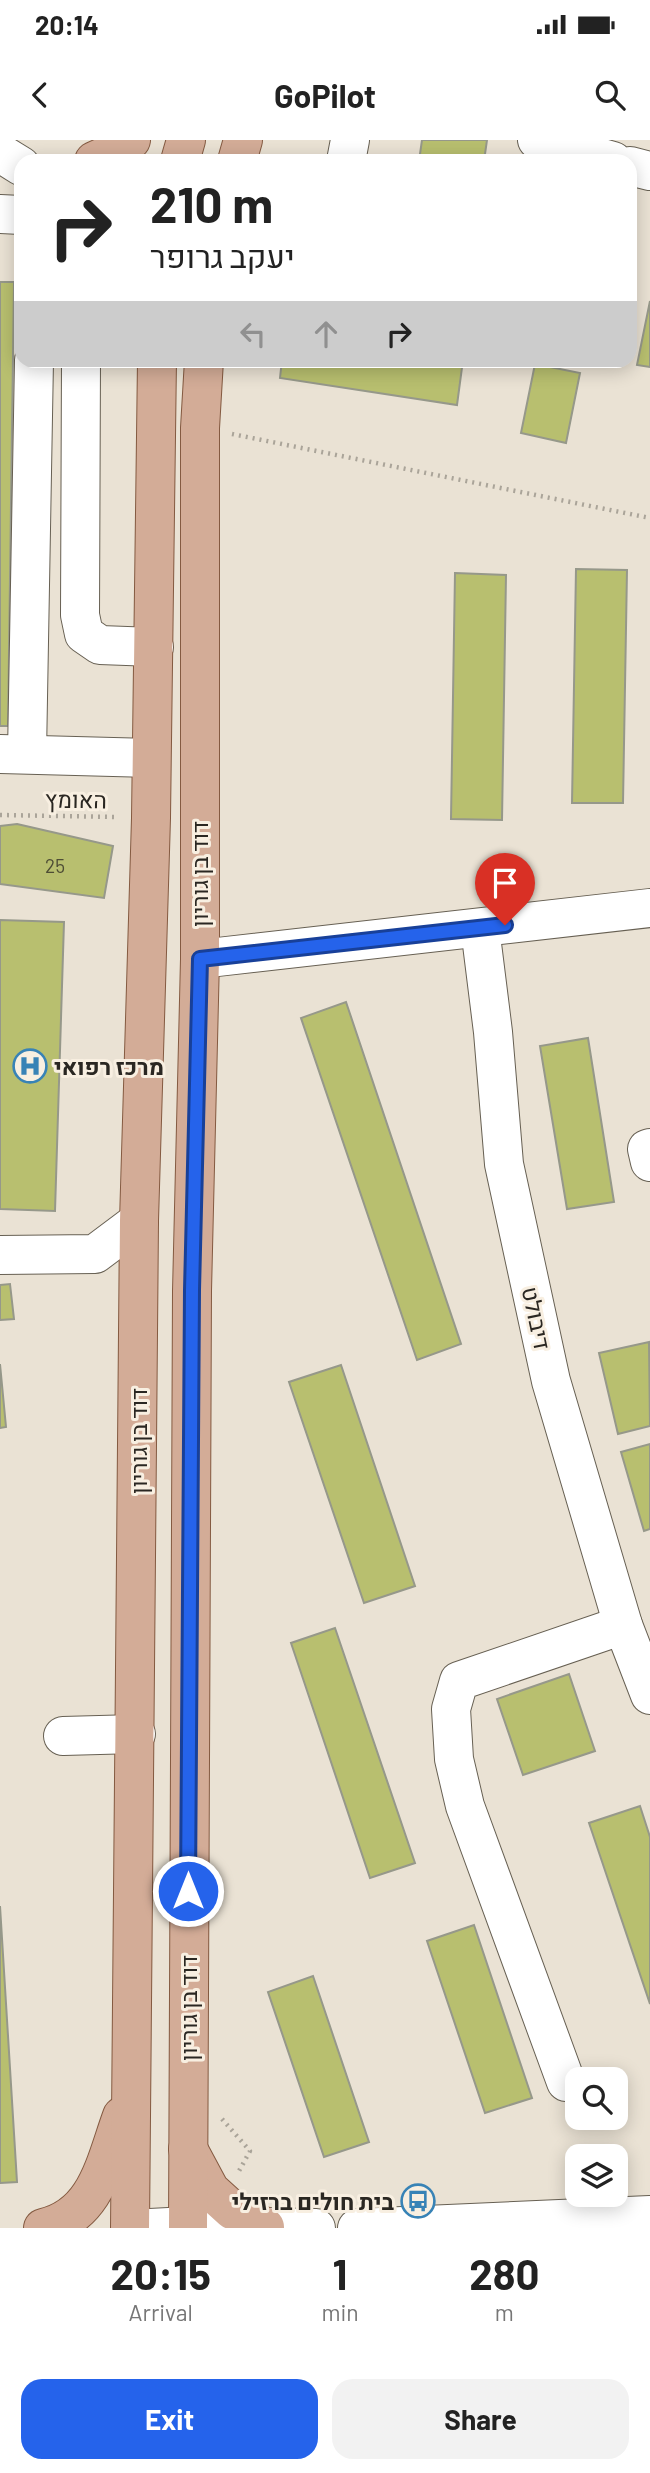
<!DOCTYPE html>
<html lang="en">
<head>
<meta charset="utf-8">
<style>
  :root { --surface:#fff; --page:#f2f2f2; --text:#222; --muted:#767676; --accent:#2563eb }
  body { margin:0; font-family:Barlow,Heebo,sans-serif; background:var(--page); color:var(--text); height:100vh; display:flex; flex-direction:column; font-size:26px; white-space:nowrap }
  * { box-sizing:border-box; margin:0 }
  p { font-size:23px; color:var(--muted) }
  .icon { flex:none; width:38px; height:38px; fill:none; stroke:currentColor; stroke-width:2; stroke-linecap:round; stroke-linejoin:round }
  .map { position:relative; height:2088px; overflow:hidden }
  .details { display:flex; flex-direction:column; background:var(--surface); flex:1 }
  .details>* { flex:none }
  .guide { position:absolute; left:14px; top:14px; width:623px; height:214px; border-radius:21px; box-shadow:0 4px 18px #0003; background:#fff; color:var(--text); overflow:hidden }
  .tools { position:absolute; left:565px; top:1927px; display:grid; gap:14px }
  .tools a { display:grid; place-items:center; width:63px; height:63px; border-radius:14px; background:var(--surface); box-shadow:0 4px 18px #0003; font-size:35px }
  .pin { position:absolute; display:grid; place-items:center; width:60px; height:60px; color:#fff; margin:-72px -30px; border-radius:50% 50% 50% 0; rotate:-45deg; box-shadow:0 0 7px #0007 }
  .pin .icon { rotate:45deg }
  .me { position:absolute; width:77px; margin:-38px; rotate:0deg; stroke-linejoin:round; filter:drop-shadow(0 0 5px #0008) }
  .turn { display:flex; align-items:center; gap:24px; height:147px; padding:0 21px; font-size:32px }
  .turn .icon { width:91px; height:91px; stroke-width:2.5 }
  .turn b { display:block; font-size:49px; line-height:60px }
  .lanes { display:flex; align-items:center; height:66px; padding:0 21px; background:#0003; justify-content:center; gap:35px; direction:ltr }
  .lanes .off { opacity:.35 }
  .eta { display:flex; justify-content:space-evenly; align-items:center; height:119px; text-align:center }
  .eta b { font-size:42px; font-weight:700; line-height:49px }
  .button { display:flex; gap:14px; margin-top:auto; padding:14px 21px }
  .button a { flex:1; height:80px; border-radius:21px; background:var(--accent); color:#fff; font-size:28px; font-weight:700; line-height:80px; text-align:center }
  .button a+a { background:var(--page); color:var(--text) }
  .status { display:flex; justify-content:space-between; align-items:center; height:49px; padding:0 35px; background:var(--surface); direction:ltr }
  .status svg { height:19px; fill:currentColor }
  header { display:flex; justify-content:space-between; align-items:center; height:91px; padding:0 21px; background:var(--surface); font-size:32px; font-weight:700 }
  .map>svg:first-child { display:block }
  .building { fill:#b8bf6f; stroke:#96988a; stroke-width:2 }
  .lines { fill:none; stroke-linecap:round; stroke-linejoin:round }
  .minor-casing { stroke:#676053; stroke-width:40 }
  .major-casing { stroke:#845a41; stroke-width:40 }
  .path { stroke:#aaa499; stroke-width:4.5; stroke-dasharray:2 5; stroke-linecap:butt }
  .minor { stroke:#fff; stroke-width:38 }
  .major { stroke:#d3ac97; stroke-width:38 }
  .route-casing { stroke:#184099; stroke-width:18 }
  .route { stroke:#2563eb; stroke-width:12 }
  .labels { text-anchor:middle; dominant-baseline:central; stroke-width:6; stroke-linejoin:round; paint-order:stroke }
  .number-label { font-size:19px; fill:#4e4d35 }
  .street-label { font-size:23px; fill:#2a2722; stroke:#f8efe1 }
  .poi-label { font-size:23px; font-weight:bold; fill:#2a2722; stroke:#f8efe1; text-anchor:start }
</style>
</head>
<body>
<div class="status"><b>20:14</b><svg viewBox="0 0 49 12"><path d="M0 12V9h3v3zM5 12V6h3v6zM10 12V3h3v9zM15 12V0h3v12zM26 1h20v11H26zM47 4h2v5h-2z"/></svg></div>
<header><svg class="icon" aria-label="back" viewBox="0 0 24 24"><path d="M15 5l-7 7 7 7"/></svg>GoPilot<svg class="icon" aria-label="search" viewBox="0 0 24 24"><circle cx="10" cy="10" r="6"/><path d="M15 15l6 6"/></svg></header>
<div class="map">
<svg width="650" height="2088" viewBox="0 0 650 2088">
  <rect width="100%" height="100%" fill="#eae2d4"/>
  <g class="building">
    <path d="M422 0H487L484 21H419Z"/>
    <path d="M0 142H14L8 586H0Z"/>
    <path d="M650 161V227L637 225Z"/>
    <path d="M282 220H463L457 265 280 238Z"/>
    <path d="M535 224 580 233 566 303 521 293Z"/>
    <path d="M576 429 627 430 623 663H572Z"/>
    <path d="M455 433 506 435 502 680 451 679Z"/>
    <path d="M17 684 113 706 104 758 0 744V686Z"/>
    <path d="M0 780 64 782 55 1071 0 1069Z"/>
    <path d="M346 862 461 1204 417 1220 301 878Z"/>
    <path d="M588 898 614 1062 567 1069 540 906Z"/>
    <path d="M10 1144 14 1179 0 1180V1145Z"/>
    <path d="M649 1202 650 1286 618 1294 599 1213Z"/>
    <path d="M0 1224 6 1287 0 1288Z"/>
    <path d="M341 1225 415 1446 364 1463 289 1242Z"/>
    <path d="M650 1304V1389L644 1391 621 1312Z"/>
    <path d="M335 1488 415 1723 370 1738 291 1503Z"/>
    <path d="M569 1534 595 1611 523 1635 497 1559Z"/>
    <path d="M640 1666 650 1697V1864L589 1683Z"/>
    <path d="M0 1766 17 2042 0 2043Z"/>
    <path d="M474 1785 532 1958 485 1973 427 1801Z"/>
    <path d="M313 1836 369 2002 324 2017 268 1852Z"/>
  </g>
  <g class="lines">
    <defs>
      <g id="minor">
        <path d="M537 0 613 21"/>
        <path d="M0 13 21 26"/>
        <path d="M346 21 350 0"/>
        <path d="M630 26 650 31"/>
        <path d="M0 74 21 75"/>
        <path d="M81 220 80 475 84 494 100 505 154 507"/>
        <path d="M0 614 151 618"/>
        <path d="M27 614 34 220"/>
        <path d="M480 788 493 892 504 1024 551 1241 623 1485 650 1555"/>
        <path d="M200 819 650 768"/>
        <path d="M650 1008 647 1009 650 1022"/>
        <path d="M0 1115 95 1114 139 1081"/>
        <path d="M63 1596 136 1594"/>
        <path d="M566 1942 465 1666 454 1619 451 1569 459 1541 623 1485"/>
        <path d="M150 2088 188 2086 316 2088"/>
        <path d="M357 2088 650 2075"/>
      </g>
      <g id="major">
        <path d="M94 21 118 10 131 0"/>
        <path d="M180 21 186 0"/>
        <path d="M237 21 243 0"/>
        <path d="M188 2009 210 2050 232 2070 265 2087"/>
        <path d="M43 2088C97 2076 105 2022 122 1976"/>
        <path d="M130 2088 139 1081 151 678 157 220"/>
        <path d="M188 2088 192 1151 200 819V288L204 220"/>
      </g>
    </defs>
    <use href="#minor" class="minor-casing"/>
    <use href="#major" class="major-casing"/>
    <g class="path">
      <path d="M232 294 650 378"/>
      <path d="M0 675 118 677"/>
      <path d="M222 1979 250 2011 239 2031"/>
    </g>
    <use href="#minor" class="minor"/>
    <use href="#major" class="major"/>
  </g>
  <g class="lines">
    <defs>
      <path id="route" d="M188 1751 192 1150 200 819 505 785"/>
    </defs>
    <use href="#route" class="route-casing"/>
    <use href="#route" class="route"/>
  </g>
  <defs>
    <symbol id="hospital-ring" viewBox="-11 -11 22 22"><circle r="9.5" fill="#f8efe1" stroke="#3883b6" stroke-width="1.5"/><path d="M-5-5h3v3.5h4V-5h3V5h-3V1.5h-4V5h-3Z" fill="#3883b6"/></symbol>
    <symbol id="bus-ring" viewBox="-11 -11 22 22"><circle r="9.5" fill="#f8efe1" stroke="#3883b6" stroke-width="1.5"/><path d="M-5-6H5V4H4V6H2V4H-2V6H-4V4H-5ZM-3.5-4V0h7V-4ZM-3.5 1.2v1.5H-2V1.2ZM2 1.2v1.5H3.5V1.2Z" fill="#3883b6"/></symbol>
  </defs>
  <g fill-rule="evenodd">
    <use href="#hospital-ring" x="11" y="907" width="38" height="38"/>
    <use href="#bus-ring" x="399" y="2042" width="38" height="38"/>
  </g>
  <g class="labels">
    <g class="number-label">
      <text x="55" y="725">25</text>
    </g>
    <g class="street-label">
      <text transform="translate(76 659) rotate(1)">האומץ</text>
      <text transform="translate(199 734) rotate(-90)">דוד בן גוריון</text>
      <text transform="translate(537 1178) rotate(78)">דיבולט</text>
      <text transform="translate(138 1301) rotate(-90)">דוד בן גוריון</text>
      <text transform="translate(188 1868) rotate(-90)">דוד בן גוריון</text>
    </g>
    <g class="poi-label">
      <text x="54" y="926">מרכז רפואי</text>
      <text x="394" y="2061" text-anchor="end">בית חולים ברזילי</text>
    </g>
  </g>
</svg>
<div class="tools">
<a><svg class="icon" aria-label="search" viewBox="0 0 24 24"><circle cx="10" cy="10" r="6"/><path d="M15 15l6 6"/></svg></a>
<a><svg class="icon" aria-label="layers" viewBox="0 0 24 24"><path d="M12 4l9 5-9 5-9-5zM3 14l9 5 9-5"/></svg></a>
</div>
<div class="pin" style="left:505px;top:785px;background:#d93025"><svg class="icon" aria-label="arrive" viewBox="0 0 24 24"><path d="M6 21V4h12l-3 4 3 4H6"/></svg></div>
<svg class="me" style="left:188px;top:1751px" viewBox="-20 -20 40 40"><circle r="17" fill="#2563eb" stroke="#fff" stroke-width="3"/><path d="M0-11L8 9 0 5-8 9z" fill="#fff"/></svg>
<div class="guide">
<div class="turn"><svg class="icon" aria-label="right" viewBox="0 0 24 24"><path d="M7 20v-9h11M14 6l5 5-5 5"/></svg><div><b>210 m</b>יעקב גרופר</div></div>
<div class="lanes"><svg class="icon off" aria-label="left" viewBox="0 0 24 24"><path d="M17 20v-9H6M10 6l-5 5 5 5"/></svg><svg class="icon off" aria-label="ahead" viewBox="0 0 24 24"><path d="M12 20V5M6 11l6-6 6 6"/></svg><svg class="icon" aria-label="right" viewBox="0 0 24 24"><path d="M7 20v-9h11M14 6l5 5-5 5"/></svg></div>
</div>
</div>
<section class="details">
<div class="eta">
<div><b>20:15</b><p>Arrival</p></div>
<div><b>1</b><p>min</p></div>
<div><b>280</b><p>m</p></div>
</div>
<div class="button"><a>Exit</a><a>Share</a></div>
</section>
</body>
</html>
